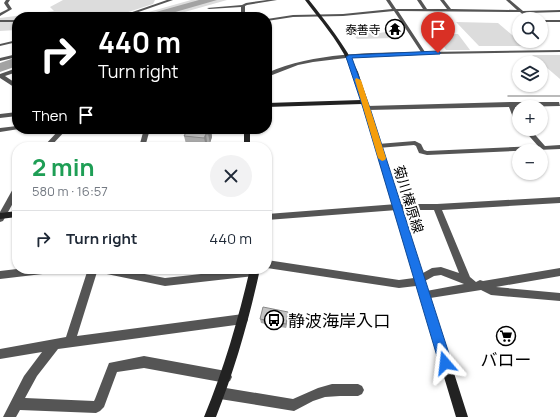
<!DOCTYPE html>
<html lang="en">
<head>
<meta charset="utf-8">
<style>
  :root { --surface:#fff; --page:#f2f2f3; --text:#1f2937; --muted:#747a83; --line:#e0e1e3 }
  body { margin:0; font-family:Manrope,"Noto Sans JP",sans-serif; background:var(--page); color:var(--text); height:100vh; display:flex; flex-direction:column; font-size:15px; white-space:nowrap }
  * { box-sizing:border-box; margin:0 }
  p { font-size:13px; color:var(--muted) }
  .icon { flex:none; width:22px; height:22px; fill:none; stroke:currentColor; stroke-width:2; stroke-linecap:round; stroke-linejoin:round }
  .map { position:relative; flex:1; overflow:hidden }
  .side { position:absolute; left:12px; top:142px; width:260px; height:132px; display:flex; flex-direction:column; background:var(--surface); border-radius:16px; box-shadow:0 1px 3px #0004 }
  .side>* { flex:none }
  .banner { position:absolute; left:12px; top:12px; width:260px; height:122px; border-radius:16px; box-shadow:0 1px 3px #0004; background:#000; color:#fff; overflow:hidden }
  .tools { position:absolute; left:512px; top:12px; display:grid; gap:8px }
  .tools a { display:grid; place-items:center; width:36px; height:36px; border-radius:50%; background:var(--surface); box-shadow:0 1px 3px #0004; font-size:20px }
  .pin { position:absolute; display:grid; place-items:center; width:34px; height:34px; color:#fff; margin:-41px -17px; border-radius:50% 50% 50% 0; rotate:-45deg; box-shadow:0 0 4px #0007 }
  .pin .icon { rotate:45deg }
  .me { position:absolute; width:44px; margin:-22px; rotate:343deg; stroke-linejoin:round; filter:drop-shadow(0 0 3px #0008) }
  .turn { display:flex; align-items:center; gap:14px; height:84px; padding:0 20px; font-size:18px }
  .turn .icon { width:52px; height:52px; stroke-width:2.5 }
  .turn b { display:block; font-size:28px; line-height:34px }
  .then { display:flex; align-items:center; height:38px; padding:0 20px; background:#0003; gap:8px; font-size:15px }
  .round { display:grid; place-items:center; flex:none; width:42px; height:42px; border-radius:21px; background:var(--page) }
  .summary { display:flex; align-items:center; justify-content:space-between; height:68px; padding:0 20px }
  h1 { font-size:24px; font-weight:700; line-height:30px; color:#1e9e55 }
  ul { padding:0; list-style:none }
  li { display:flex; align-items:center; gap:12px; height:56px; padding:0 20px; border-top:1px solid var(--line) }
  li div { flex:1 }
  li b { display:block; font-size:15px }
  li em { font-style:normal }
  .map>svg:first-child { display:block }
  .green { fill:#dcdcdc }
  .water { fill:#a3a3a3 }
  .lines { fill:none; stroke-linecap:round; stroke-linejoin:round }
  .stream { stroke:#a3a3a3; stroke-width:1.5 }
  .street { fill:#555; fill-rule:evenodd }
  .secondary { fill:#222; fill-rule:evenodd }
  .wall { fill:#a9a9a9 }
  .shaded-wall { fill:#898989 }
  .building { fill:#c4c4c4; stroke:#898989 }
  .route { fill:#1a73e8; stroke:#114b97 }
  .slow { fill:#f59e0b }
  .labels { text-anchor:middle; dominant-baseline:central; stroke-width:4; stroke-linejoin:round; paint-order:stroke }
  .far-poi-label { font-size:12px; fill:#000; stroke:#fff; text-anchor:end }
  .street-label { font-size:14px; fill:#000; stroke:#fff }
  .near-poi-label { font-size:17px; fill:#000; stroke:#fff; text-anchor:start }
</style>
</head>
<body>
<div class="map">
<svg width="560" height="417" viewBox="0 0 560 417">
  <rect width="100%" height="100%" fill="#fff"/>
  <g class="green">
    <path d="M63 0H155L153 4 113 17H17V30L0 31V18L54 11 50 7Z"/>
    <path d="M191 0H227L167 17H131Z"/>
    <path d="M456 22 498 23 525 46H479Z"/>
    <path d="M348 29H372L375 33 390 32 395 38 357 39Z"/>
    <path d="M436 34H458L470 50H446Z"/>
    <path d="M532 55H560V79Z"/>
  </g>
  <g class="water">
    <path d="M199 0H217L158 17H138Z"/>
    <path d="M17 57V66L0 72V63Z"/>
  </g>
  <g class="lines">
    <path class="stream" d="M508 96H560"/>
    <g class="street">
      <path d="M6 0H10L8 3 12 9 0 16V13L8 9 4 3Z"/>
      <path d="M167 0H173L124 17H118Z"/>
      <path d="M267 0H277L247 5 245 6V17H241V7L209 9 207 8 242 5 246 3Z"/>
      <path d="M386 0H390L396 9H423L417 0H421L427 9H447L440 0H444L451 9 517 10 506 0H510L523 11 560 10V12L526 13 533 19H528L520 12 398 11 425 52 560 50V52L436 54 346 58 313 62 298 65 267 77V73C315 52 369 53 421 52L394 11 343 16 293 17 267 21V19L293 15 343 14 392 9Z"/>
      <rect x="0" y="20" width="17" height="2"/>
      <rect x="541" y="20" width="19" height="2"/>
      <path d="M17 40V42L0 46V44Z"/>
      <path d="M17 54V57L0 61V58Z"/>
      <path d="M17 68V72L5 76 17 84V89L0 78V74Z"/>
      <path d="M510 102H559L560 106 515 107 519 117V124L514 120 509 107 367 110 364 108 367 106Z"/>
      <path d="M17 112V116L0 118V114Z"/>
      <path d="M17 126V129H19L0 132V128Z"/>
      <path d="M60 129H67L50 147H43Z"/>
      <path d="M144 129H150L145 147H139Z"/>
      <path d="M523 129H530L545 146 560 145V149L427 155 419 153 416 146 414 145 378 148 375 146 378 144 415 141 421 144 424 150 427 151 538 146Z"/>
      <path d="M17 186V196L3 221 0 222V212L14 187Z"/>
      <path d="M560 197V203L442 210 470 277 476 282 480 280 483 281 560 268V276L496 287 560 293V301L491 295 481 290 424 299 421 298 419 295 421 292 464 284 441 275 434 276 416 286 399 288 267 268V260L399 280 414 278 432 268 441 267 459 273 434 210H397L267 220V214L397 204H437Z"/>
      <path d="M17 269H56L54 272 51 273 0 279V271Z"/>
      <path d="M88 269H119L165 278 246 269H257L259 272 257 275 254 276 165 286 97 272 77 336 243 314 247 316 248 319 247 322 243 324 58 349 37 376 25 398 94 401 95 399 109 363 144 356 226 371 230 373 232 377 230 381 226 383 144 368 117 372 104 407 100 411 96 413 20 410 16 417H3L24 376 42 352 0 359V349L66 337Z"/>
      <path d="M332 384H358L362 386 364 390 362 394 358 396H340L325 397 313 401 294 411 220 399 216 397 214 393 216 389 220 387 293 399 318 388Z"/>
    </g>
    <g class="secondary">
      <path d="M305 0H309C327 23 345 45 358 72L468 417H456L362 104 267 107V103L361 100C357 87 354 74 348 62 337 39 320 20 305 0Z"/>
      <rect x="244" y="129" width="6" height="18"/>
      <path d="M17 211V217L0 219V213Z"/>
      <path d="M250 269H260C249 320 235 369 216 417H204C224 369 238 320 250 269Z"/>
    </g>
  </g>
  <g class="wall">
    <path d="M188 129H211L212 137 210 143 207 142 206 146 186 144 184 136Z"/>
    <path d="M288 316 286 328 261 323 260 319Z"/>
  </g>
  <g class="shaded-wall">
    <path d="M209 129H211L212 137 210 143 208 134Z"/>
    <path d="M206 134 207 142 206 146 204 138Z"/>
    <path d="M288 312V316L286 328V324Z"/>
  </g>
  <g class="building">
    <path d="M188 129H211L208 134H206L204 138 184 136Z"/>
    <path d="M263 307 288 312 286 324 260 319Z"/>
  </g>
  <path class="route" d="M438 51 440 52V54L352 58 370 108 452 363 450 367 445 369 441 367 439 363 363 108 346 57 349 55Z"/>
  <path class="slow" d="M356 78 361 80 386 158 385 160 382 161 378 158 355 80Z"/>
  <defs>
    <symbol id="temple-ring" viewBox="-11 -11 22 22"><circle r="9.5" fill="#fff" stroke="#000" stroke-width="1.5"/><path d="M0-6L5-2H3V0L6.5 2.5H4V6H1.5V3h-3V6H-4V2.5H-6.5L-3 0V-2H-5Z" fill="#000"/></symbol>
    <symbol id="bus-ring" viewBox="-11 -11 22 22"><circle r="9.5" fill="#fff" stroke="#000" stroke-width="1.5"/><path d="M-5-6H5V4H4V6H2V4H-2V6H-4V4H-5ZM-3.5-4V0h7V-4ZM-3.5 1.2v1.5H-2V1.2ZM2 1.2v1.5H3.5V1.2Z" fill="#000"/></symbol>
    <symbol id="supermarket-ring" viewBox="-11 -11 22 22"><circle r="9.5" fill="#fff" stroke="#000" stroke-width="1.5"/><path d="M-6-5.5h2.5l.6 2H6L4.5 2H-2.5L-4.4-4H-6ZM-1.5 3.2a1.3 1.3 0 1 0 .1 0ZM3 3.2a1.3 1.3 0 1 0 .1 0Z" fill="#000"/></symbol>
  </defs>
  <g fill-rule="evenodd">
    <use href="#temple-ring" x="384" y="18" width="22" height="22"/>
    <use href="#bus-ring" x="263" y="309" width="22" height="22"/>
    <use href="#supermarket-ring" x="495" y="325" width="22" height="22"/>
  </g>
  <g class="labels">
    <g class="far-poi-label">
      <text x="381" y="29">泰善寺</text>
    </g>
    <g class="street-label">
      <text transform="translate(409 199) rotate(73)">菊川榛原線</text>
    </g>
    <g class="near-poi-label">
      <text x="288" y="320">静波海岸入口</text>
      <text x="506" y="359" text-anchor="middle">バロー</text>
    </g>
  </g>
</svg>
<div class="tools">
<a><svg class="icon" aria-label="search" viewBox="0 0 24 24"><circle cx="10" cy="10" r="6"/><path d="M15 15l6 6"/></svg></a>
<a><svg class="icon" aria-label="layers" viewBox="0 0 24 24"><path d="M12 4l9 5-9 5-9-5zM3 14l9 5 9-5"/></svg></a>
<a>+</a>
<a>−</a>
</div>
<div class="pin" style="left:438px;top:53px;background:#d93025"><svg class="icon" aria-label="arrive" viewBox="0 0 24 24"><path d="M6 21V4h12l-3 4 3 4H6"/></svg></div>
<svg class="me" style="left:445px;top:363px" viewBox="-20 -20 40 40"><path d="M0-17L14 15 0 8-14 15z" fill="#1a73e8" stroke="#fff" stroke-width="4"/></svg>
<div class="banner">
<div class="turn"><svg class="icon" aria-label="right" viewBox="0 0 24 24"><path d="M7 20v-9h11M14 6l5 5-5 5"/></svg><div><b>440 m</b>Turn right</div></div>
<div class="then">Then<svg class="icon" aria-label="arrive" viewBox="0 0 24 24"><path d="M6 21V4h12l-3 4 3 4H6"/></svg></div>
</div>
<section class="side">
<div class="summary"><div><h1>2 min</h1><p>580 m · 16:57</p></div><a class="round"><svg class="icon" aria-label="close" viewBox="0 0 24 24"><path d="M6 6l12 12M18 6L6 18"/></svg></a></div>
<ul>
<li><svg class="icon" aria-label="right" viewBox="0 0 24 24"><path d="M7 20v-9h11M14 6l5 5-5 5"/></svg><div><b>Turn right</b></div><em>440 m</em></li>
</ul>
</section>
</div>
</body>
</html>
